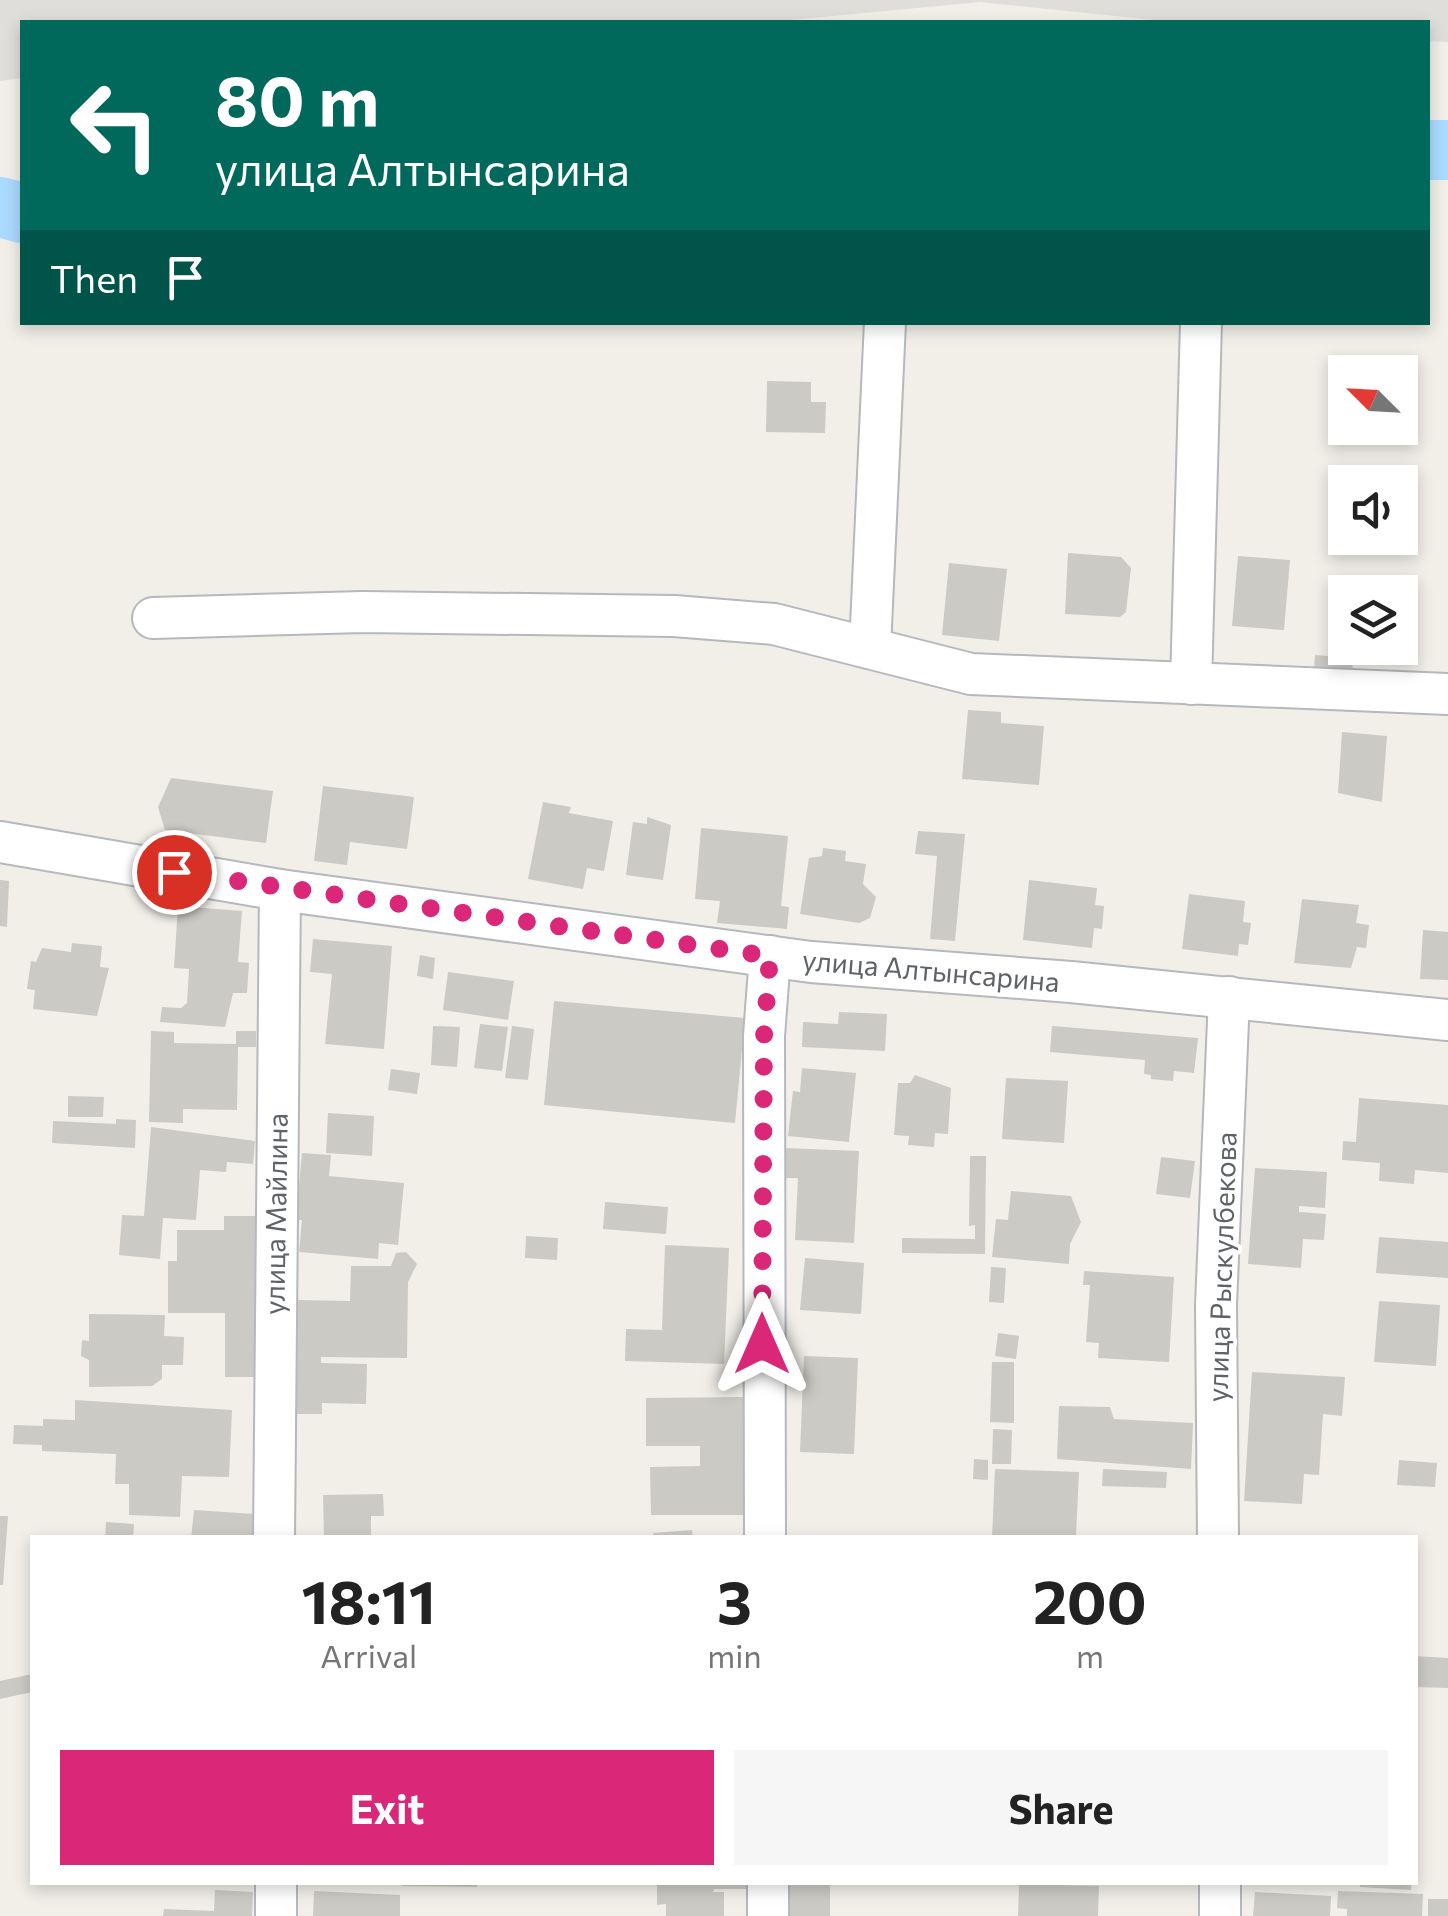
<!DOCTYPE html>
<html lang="en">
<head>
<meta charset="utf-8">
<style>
  :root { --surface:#fff; --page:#f6f6f6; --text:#222; --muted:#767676; --accent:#db2777 }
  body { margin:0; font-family:Commissioner,sans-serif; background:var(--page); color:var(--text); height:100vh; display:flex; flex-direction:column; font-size:38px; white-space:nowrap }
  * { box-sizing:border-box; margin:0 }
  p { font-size:32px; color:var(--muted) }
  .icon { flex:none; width:55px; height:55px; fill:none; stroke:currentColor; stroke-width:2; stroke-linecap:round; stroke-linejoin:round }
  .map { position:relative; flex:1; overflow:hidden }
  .panel { position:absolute; left:30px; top:1535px; width:1388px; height:350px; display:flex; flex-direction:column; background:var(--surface); border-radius:0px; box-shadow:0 5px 15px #0003 }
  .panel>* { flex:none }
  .guide { position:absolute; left:20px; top:20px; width:1410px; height:305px; border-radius:0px; box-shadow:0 5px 15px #0003; background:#00695c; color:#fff; overflow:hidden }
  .needle { width:65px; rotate:294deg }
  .tools { position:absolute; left:1328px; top:355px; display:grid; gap:20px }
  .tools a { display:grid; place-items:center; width:90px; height:90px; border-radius:0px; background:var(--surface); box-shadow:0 5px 15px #0003; font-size:50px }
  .pin { position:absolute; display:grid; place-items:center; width:85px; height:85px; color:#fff; margin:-42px; border:5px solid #fff; border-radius:50%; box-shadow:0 2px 10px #0007 }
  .me { position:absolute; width:110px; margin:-55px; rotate:0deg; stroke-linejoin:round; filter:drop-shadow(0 0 8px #0008) }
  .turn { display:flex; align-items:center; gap:35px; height:210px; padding:0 30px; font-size:45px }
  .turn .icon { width:130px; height:130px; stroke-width:2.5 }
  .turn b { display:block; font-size:70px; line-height:85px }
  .then { display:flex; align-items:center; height:95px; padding:0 30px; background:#0003; gap:20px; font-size:38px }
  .eta { display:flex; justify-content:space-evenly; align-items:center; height:170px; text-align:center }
  .eta b { font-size:60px; font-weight:700; line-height:70px }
  .cta { display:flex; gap:20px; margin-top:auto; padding:20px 30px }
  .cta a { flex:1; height:115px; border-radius:0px; background:var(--accent); color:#fff; font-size:40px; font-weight:700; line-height:115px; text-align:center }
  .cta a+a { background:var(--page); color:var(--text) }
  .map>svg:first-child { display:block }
  .industrial { fill:#e0deda }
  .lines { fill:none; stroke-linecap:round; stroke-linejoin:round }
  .river { stroke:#aadaff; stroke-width:60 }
  .building { fill:#cccac5 }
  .minor-casing { stroke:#b5b8bc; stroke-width:44 }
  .minor { stroke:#fff; stroke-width:40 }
  .route { stroke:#db2777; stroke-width:18; stroke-dasharray:0 32.4 }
  .labels { text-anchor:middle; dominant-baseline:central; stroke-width:8; stroke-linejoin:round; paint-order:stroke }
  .street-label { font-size:28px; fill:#5f6368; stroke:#fff }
</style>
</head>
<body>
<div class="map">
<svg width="1448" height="1916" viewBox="0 0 1448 1916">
  <rect width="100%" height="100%" fill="#f1efe8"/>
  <path class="industrial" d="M0 0H1448V42L1428 41V22H1174L980 2 770 22H22V78L0 81Z"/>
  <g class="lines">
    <g class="river">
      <path d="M1428 150H1448"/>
      <path d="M0 207 22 213"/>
    </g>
  </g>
  <g class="building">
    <path d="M767 381 811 382V402H826L825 433 766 432Z"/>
    <path d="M1068 553 1121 557 1131 568 1126 612 1120 617 1065 614Z"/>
    <path d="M1238 556 1290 560 1284 630 1232 626Z"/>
    <path d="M949 563 1007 569 999 641 942 635Z"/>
    <path d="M1315 655 1353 658 1352 675 1314 672Z"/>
    <path d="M968 710 1001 712V723L1044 726 1039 785 962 779Z"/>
    <path d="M1342 732 1387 736 1382 802 1338 793Z"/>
    <path d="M171 778 273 791 266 843 165 830 158 807Z"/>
    <path d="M323 786 414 797 407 849 350 842 347 865 314 861Z"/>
    <path d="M543 802 571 807 569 813 613 821 604 871 587 868 583 889 528 879Z"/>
    <path d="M647 817 671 825 663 880 626 875 633 822 647 824Z"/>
    <path d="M701 828 788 836 781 906 789 907 787 929 717 923 720 901 695 899Z"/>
    <path d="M918 831 965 834 955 941 930 939 937 856 915 854Z"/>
    <path d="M823 848 846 851 845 861 866 864 863 884 876 897 870 918 859 923 800 914 809 858 822 856Z"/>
    <path d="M0 880 9 881 7 927 0 926Z"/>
    <path d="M1029 880 1097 888 1095 905 1104 906 1102 929 1094 928 1092 948 1023 940Z"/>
    <path d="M1189 894 1245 901 1243 922 1251 923 1248 945 1239 944 1238 956 1182 949Z"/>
    <path d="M1302 899 1359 905 1356 923 1369 925 1366 948 1357 947 1351 968 1294 963Z"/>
    <path d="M178 906 242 911 238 962 249 963 247 993H233L225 1027 160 1022 162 1007 181 1008 187 1003 189 969 174 968Z"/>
    <path d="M1423 930 1448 932V980L1420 979Z"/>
    <path d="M313 939 392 946 384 1049 325 1044 332 974 310 972Z"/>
    <path d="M72 943 102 946 100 967 109 968 97 1016 33 1009 35 990 27 989 31 961 36 962 42 948 71 952Z"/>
    <path d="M420 955 435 958 433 979 417 976Z"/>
    <path d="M448 972 514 981 508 1020 443 1010Z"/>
    <path d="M554 1001 745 1018 735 1123 544 1105Z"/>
    <path d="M839 1012 887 1014 885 1051 802 1047 803 1022 838 1024Z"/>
    <path d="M480 1024 508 1027 502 1071 474 1068Z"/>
    <path d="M433 1026 460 1027 457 1067 431 1065Z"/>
    <path d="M512 1026 534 1029 528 1080 505 1078Z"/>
    <path d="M1052 1026 1198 1038 1194 1073 1174 1071 1173 1081 1151 1079V1075L1144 1074 1145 1060 1050 1052Z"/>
    <path d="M151 1031 174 1032V1043L236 1044V1031H256V1047H238L237 1110 183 1109V1123L149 1122Z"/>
    <path d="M802 1068 856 1073 849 1142 788 1136 793 1091 800 1092Z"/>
    <path d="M391 1069 420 1073 417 1094 388 1090Z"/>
    <path d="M915 1075 951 1088 948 1134 935 1133 934 1147 908 1145 909 1136 894 1135 898 1083H910Z"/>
    <path d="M1006 1078 1068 1081 1064 1143 1002 1139Z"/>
    <path d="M68 1096 104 1097 103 1117H68Z"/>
    <path d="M1359 1098 1448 1105V1173L1415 1170 1414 1184 1379 1181 1380 1163 1342 1160 1343 1141 1356 1142Z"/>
    <path d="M328 1113 374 1116 372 1156 326 1153Z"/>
    <path d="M116 1119 136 1120 135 1148 52 1143 53 1121 116 1124Z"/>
    <path d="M151 1127 255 1141 253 1164 227 1162 226 1172 200 1170 196 1220 163 1218 160 1259 119 1255 122 1215 144 1216Z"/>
    <path d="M785 1148 859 1151 854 1243 795 1240 798 1178H784Z"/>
    <path d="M302 1153 331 1155 329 1176 404 1183 398 1245 379 1243 378 1259 299 1252 302 1220H296Z"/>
    <path d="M970 1156H986L985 1254 902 1253V1238L975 1239V1225L969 1226Z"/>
    <path d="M1161 1157 1195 1161 1190 1198 1156 1194Z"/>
    <path d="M1255 1168 1327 1172 1325 1208 1299 1206V1212L1326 1214 1324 1240 1303 1239 1301 1268 1248 1264Z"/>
    <path d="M1011 1191 1071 1196 1081 1222 1070 1244 1069 1264 992 1257 996 1219 1008 1220Z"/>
    <path d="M605 1202 668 1207 666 1234 603 1229Z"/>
    <path d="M224 1216H256V1377H225V1313H168V1261H177V1230H224Z"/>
    <path d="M526 1236 558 1238 557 1260 525 1258Z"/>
    <path d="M1379 1237 1448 1242V1278L1376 1273Z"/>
    <path d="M665 1245 729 1248 724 1364 625 1361 626 1329 662 1330Z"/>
    <path d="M406 1252 417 1264 408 1282 407 1358 321 1357V1363L367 1364 366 1404 322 1403V1414H296L297 1300 350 1301 351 1266H391L396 1253Z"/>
    <path d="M805 1258 864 1263 861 1314 800 1310Z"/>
    <path d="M991 1267 1006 1268 1004 1303 989 1302Z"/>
    <path d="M1084 1271 1174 1277 1169 1362 1098 1358 1099 1343 1086 1342 1090 1285H1083Z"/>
    <path d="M1379 1301 1440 1305 1436 1366 1374 1362Z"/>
    <path d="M89 1314 165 1315 164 1336 184 1337 183 1365H162V1379L152 1386 89 1387V1360L81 1356 82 1340 89 1341Z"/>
    <path d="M998 1333 1019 1336 1016 1359 995 1356Z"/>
    <path d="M804 1356 858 1358 854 1454 800 1452Z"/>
    <path d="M992 1362H1014V1423L990 1422Z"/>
    <path d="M1252 1372 1345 1377 1342 1416 1323 1414 1319 1475 1304 1474 1302 1504 1244 1501Z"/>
    <path d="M743 1397V1515H651L650 1467 700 1466V1446H646V1398Z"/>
    <path d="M75 1400 232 1410 229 1477 182 1476 180 1517 129 1515V1484H115L116 1454 42 1451V1445L13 1444 14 1425 43 1426V1419L75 1420Z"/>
    <path d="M1059 1406 1110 1407 1114 1419 1193 1423 1191 1469 1057 1459Z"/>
    <path d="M993 1429 1012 1430 1011 1464H992Z"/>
    <path d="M974 1459 988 1460V1480L973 1479Z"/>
    <path d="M1399 1460 1437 1463 1435 1487 1397 1485Z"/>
    <path d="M995 1469 1079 1472 1076 1535 992 1538Z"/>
    <path d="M1103 1469 1167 1472 1166 1488 1102 1486Z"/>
    <path d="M383 1494 384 1516H371V1538H324L323 1495Z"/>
    <path d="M194 1510 255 1514 254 1538H191Z"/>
    <path d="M0 1516H8L3 1585H0Z"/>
    <path d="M106 1522 134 1524 133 1538H105Z"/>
    <path d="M692 1530 693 1538H654L653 1533Z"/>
    <path d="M1415 1656 1448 1658V1688L1415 1687Z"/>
    <path d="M32 1674V1692L0 1699V1681Z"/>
    <path d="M402 1882H477V1887L402 1886Z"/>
    <path d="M657 1882H748V1889H714L713 1892H724V1916H666V1904L657 1905Z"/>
    <rect x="788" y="1882" width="42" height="34"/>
    <path d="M1360 1882H1412L1411 1890 1360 1887Z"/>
    <path d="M1019 1884 1099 1886 1098 1916H1018Z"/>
    <path d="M215 1890 253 1892 252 1916H163L164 1909 214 1911Z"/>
    <path d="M314 1891 400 1895V1916H313Z"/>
    <path d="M1338 1891 1423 1894 1422 1916H1347V1909L1337 1908Z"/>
    <path d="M1255 1892 1331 1896 1330 1916H1253Z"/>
    <rect x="1428" y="1899" width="20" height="17"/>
  </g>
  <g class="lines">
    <defs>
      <g id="minor">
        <path d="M153 618 363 612 674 616 774 624 971 674 1448 694"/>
        <path d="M870 648 885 322"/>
        <path d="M1191 684 1201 322"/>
        <path d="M0 842 280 890 811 962 1071 982 1448 1020"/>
        <path d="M274 1538 280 890"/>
        <path d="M765 1538 764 1036 770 956"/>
        <path d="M1218 1538 1216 1305 1229 997"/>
        <path d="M276 1882V1916"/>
        <path d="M768 1882V1916"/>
        <path d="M1220 1882V1916"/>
      </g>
    </defs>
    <use href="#minor" class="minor-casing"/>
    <use href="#minor" class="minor"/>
  </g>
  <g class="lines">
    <path class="route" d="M174 872 770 956 764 1036 762 1344"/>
  </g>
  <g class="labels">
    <g class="street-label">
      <text transform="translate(931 970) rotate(5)">улица Алтынсарина</text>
      <text transform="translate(275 1214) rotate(-89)">улица Майлина</text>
      <text transform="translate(1221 1267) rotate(-88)">улица Рыскулбекова</text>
    </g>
  </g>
</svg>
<div class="tools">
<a><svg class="needle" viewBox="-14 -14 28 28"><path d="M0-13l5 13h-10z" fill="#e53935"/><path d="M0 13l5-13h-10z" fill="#767676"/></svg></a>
<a><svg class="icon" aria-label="sound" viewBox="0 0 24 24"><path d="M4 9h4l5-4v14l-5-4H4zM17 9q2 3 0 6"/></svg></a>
<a><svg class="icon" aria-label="layers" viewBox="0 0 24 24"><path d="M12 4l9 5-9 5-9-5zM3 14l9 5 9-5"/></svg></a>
</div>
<div class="pin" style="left:174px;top:872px;background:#d93025"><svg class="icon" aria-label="arrive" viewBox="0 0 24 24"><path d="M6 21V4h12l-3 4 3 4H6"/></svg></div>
<svg class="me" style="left:762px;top:1344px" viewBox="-20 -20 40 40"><path d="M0-17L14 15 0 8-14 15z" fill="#db2777" stroke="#fff" stroke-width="4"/></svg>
<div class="guide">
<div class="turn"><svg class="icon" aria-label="left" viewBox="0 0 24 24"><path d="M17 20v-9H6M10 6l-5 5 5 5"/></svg><div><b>80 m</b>улица Алтынсарина</div></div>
<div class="then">Then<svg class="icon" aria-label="arrive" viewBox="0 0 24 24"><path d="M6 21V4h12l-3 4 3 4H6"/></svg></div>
</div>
<section class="panel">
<div class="eta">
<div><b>18:11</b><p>Arrival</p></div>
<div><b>3</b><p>min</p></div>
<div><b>200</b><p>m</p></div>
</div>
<div class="cta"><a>Exit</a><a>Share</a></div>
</section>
</div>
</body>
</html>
